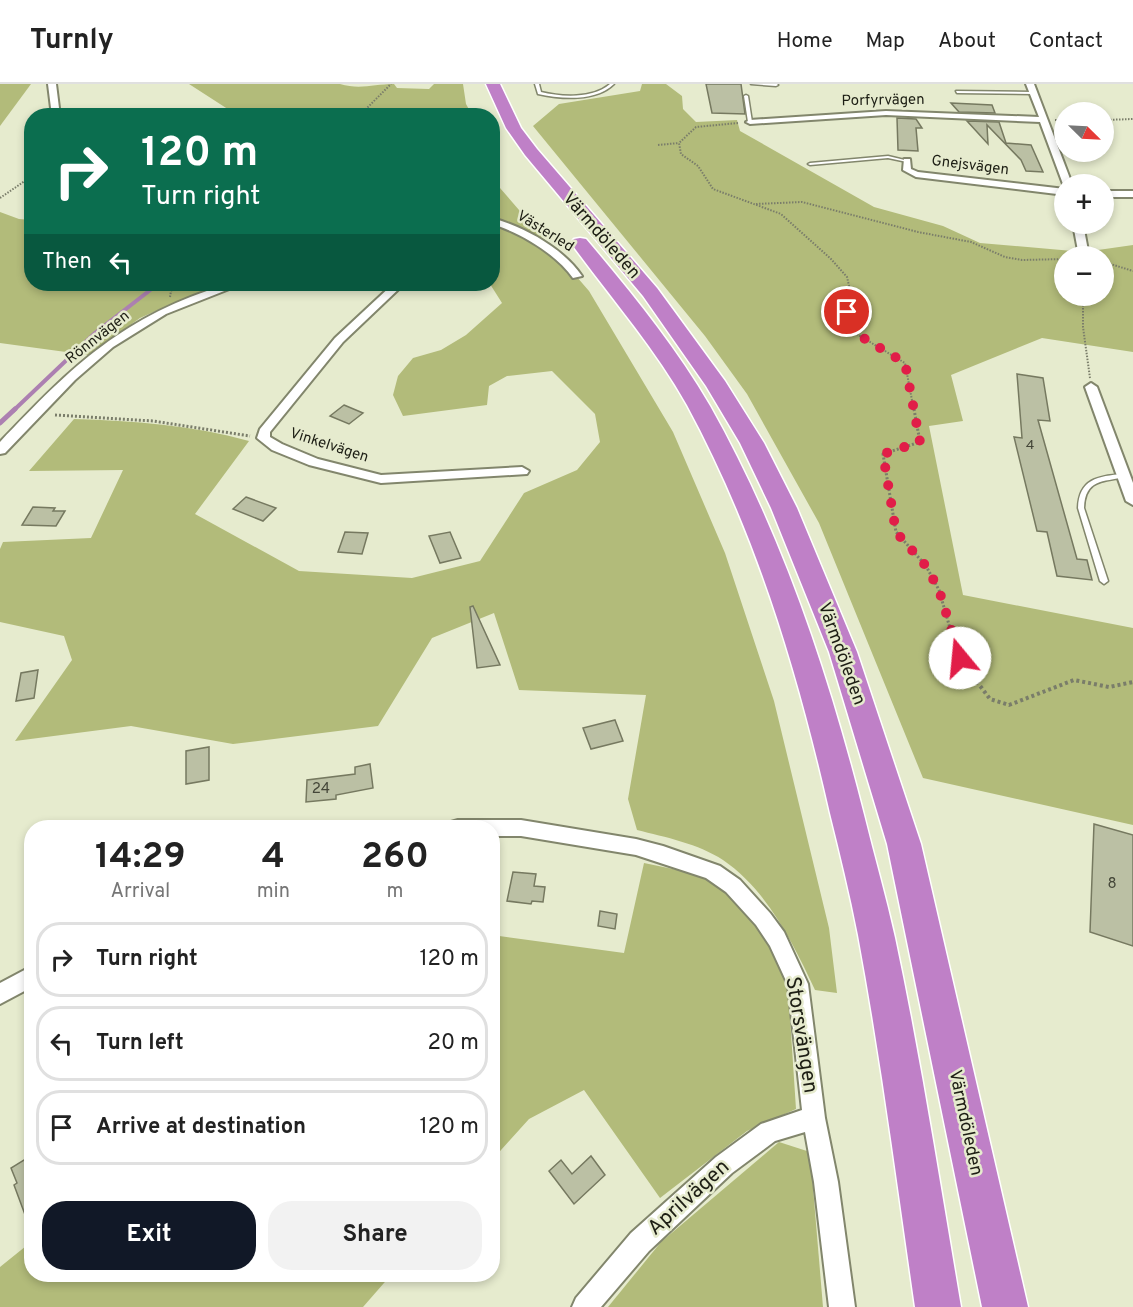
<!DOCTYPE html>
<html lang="en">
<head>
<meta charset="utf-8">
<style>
  :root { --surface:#fff; --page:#f2f2f2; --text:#222; --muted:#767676; --line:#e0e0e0; --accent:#111827 }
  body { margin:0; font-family:Overpass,sans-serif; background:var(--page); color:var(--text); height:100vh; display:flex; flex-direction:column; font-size:22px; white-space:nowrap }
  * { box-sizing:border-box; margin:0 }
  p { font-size:20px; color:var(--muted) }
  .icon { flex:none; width:33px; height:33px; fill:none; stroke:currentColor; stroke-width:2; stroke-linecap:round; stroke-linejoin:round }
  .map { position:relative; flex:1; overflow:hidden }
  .panel { position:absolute; left:24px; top:736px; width:476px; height:462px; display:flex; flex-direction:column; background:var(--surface); border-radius:24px; box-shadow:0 3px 9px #0003 }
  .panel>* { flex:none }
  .top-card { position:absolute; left:24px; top:24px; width:476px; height:183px; border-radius:24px; box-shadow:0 3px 9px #0003; background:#0b6e4f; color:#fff; overflow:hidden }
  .needle { width:39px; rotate:114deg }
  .tools { position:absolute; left:1054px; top:18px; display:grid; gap:12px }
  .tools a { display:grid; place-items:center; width:60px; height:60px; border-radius:50%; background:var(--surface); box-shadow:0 3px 9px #0003; font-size:30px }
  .pin { position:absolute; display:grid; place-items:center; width:51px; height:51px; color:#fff; margin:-26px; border:3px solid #fff; border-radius:50%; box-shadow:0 2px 6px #0007 }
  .me { position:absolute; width:66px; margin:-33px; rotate:343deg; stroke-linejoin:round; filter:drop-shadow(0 0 4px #0008) }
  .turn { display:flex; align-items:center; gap:21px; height:126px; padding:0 18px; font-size:27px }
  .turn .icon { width:78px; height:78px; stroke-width:2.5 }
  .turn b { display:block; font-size:42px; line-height:51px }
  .then { display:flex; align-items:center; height:57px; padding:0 18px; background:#0003; gap:12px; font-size:22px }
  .eta { display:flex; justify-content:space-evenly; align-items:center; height:102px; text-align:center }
  .eta b { font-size:36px; font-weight:700; line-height:42px }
  .button { display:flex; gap:12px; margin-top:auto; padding:12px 18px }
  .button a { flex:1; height:69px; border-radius:24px; background:var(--accent); color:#fff; font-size:24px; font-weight:700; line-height:69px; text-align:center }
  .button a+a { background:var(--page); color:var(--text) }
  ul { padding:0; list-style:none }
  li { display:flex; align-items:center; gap:18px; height:75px; margin:0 12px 9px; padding:0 6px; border:3px solid var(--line); border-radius:24px }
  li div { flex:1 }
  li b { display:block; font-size:22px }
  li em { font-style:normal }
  header { display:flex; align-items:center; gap:36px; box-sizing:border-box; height:84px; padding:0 30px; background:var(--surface); border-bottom:2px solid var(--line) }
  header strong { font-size:28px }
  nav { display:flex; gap:33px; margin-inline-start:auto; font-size:21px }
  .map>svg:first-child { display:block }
  .forest { fill:#b2bb7a; fill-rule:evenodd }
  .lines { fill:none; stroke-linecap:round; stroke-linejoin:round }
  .stream-far1 { stroke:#ac80b1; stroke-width:4 }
  .stream { stroke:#ac80b1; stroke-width:5 }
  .building { fill:#bbc0a4; stroke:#767960; stroke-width:1.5 }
  .lane-casing { stroke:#82866c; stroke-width:3 }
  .street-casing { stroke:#82866c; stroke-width:4 }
  .highway-casing { stroke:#fff; stroke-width:3 }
  .path-far2 { stroke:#7a7d6a; stroke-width:2; stroke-dasharray:1.5 1.5; stroke-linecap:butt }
  .path-far1 { stroke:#7a7d6a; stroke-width:3; stroke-dasharray:2 2; stroke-linecap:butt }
  .path { stroke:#7a7d6a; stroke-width:4; stroke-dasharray:3 3; stroke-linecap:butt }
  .lane { fill:#fff; fill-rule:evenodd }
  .street { fill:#fff; fill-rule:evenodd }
  .highway { fill:#bf80c7; fill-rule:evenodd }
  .route { stroke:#e11d48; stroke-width:10; stroke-dasharray:0 18 }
  .labels { text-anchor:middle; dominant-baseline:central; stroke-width:5; stroke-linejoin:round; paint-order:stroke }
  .far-number-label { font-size:14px; fill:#444638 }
  .far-street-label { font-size:15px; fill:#1d1e14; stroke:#e6ebce }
  .number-label { font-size:15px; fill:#444638 }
  .street-label { font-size:18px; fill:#1d1e14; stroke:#e6ebce }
  .near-street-label { font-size:21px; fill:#1d1e14; stroke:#e6ebce }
</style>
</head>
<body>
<header>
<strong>Turnly</strong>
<nav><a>Home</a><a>Map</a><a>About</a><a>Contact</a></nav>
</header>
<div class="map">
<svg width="1133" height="1223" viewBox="0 0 1133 1223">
  <rect width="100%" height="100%" fill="#e6ebce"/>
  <g class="forest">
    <path d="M0 0H31L0 42Z"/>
    <path d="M189 0H340C360 6 374 0 394 0L397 4 429 5 434 0H463L466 20 472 31H237Z"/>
    <path d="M642 0H666L682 12 683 25 696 38 737 36 740 47 874 123 943 142 980 159 1084 168 1133 161V268L1042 254 951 291 963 337 929 342 963 511 1133 544V741L923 694 819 439 747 310 705 252 533 42 559 20 640 7ZM1065 172H1104V212H1065Z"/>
    <path d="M492 79 500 104 589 207 673 348 725 469 774 617 829 844 837 909 815 906C793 859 767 806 723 776 699 760 665 753 637 746L628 715 646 611 519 606 494 529 432 554 378 642 233 660 131 642 15 657 72 576 64 552 0 538V465L3 458 91 454 123 386 29 387 74 335C133 337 192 341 249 357L195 430 299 487 412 494 480 477 524 409 577 386 600 358 595 330 552 287 507 292 489 302 487 321 403 332 393 311 398 292 413 274 441 266 466 251 502 219 490 200Z"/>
    <path d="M0 128 19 135 31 136 32 200H230L185 214 140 234 88 271 0 259Z"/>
    <path d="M644 779 697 790 723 807 763 847 788 903 796 1025 747 1047 660 1114 584 1006 529 1035 492 1076V851L624 869Z"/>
    <path d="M779 1058 810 1068 823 1223H608L661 1158Z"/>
    <path d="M31 1158 32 1191H391L363 1223H0V1183Z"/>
  </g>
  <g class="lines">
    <path class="stream-far1" d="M13 327 95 249 158 200"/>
    <path class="stream" d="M0 339 15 325"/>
  </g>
  <g class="building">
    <path d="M706 0H741L745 30 712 29Z"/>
    <path d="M951 19 992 21 995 29 959 28Z"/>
    <path d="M897 34 916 35 922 44H916L918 67 898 66Z"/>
    <path d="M967 37 999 38 1006 59 1031 61 1043 88 1026 87 1021 76 987 41 988 60Z"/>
    <path d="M1017 290 1043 294 1050 337 1038 336 1077 475 1087 476 1092 496 1057 492 1047 448 1037 447 1014 353 1022 354Z"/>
    <path d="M344 321 363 329 349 340 330 332Z"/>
    <path d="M246 413 276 424 263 437 233 425Z"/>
    <path d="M33 423 55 424 53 427H65L56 442 22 441Z"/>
    <path d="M345 448 368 449 362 470 338 468Z"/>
    <path d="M450 448 461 474 440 479 429 452Z"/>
    <path d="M473 522 500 581 477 584 470 523Z"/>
    <path d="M38 586 34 614 16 617 21 589Z"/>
    <path d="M615 636 623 657 591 665 583 644Z"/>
    <path d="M209 663V696L186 700V667Z"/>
    <path d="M370 680 373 704 336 711V715L306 718 307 696 355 690V683Z"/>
    <path d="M1094 740 1133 751V862L1090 848Z"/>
    <path d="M513 788 536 790 534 802 545 803 543 818 532 817 531 820 507 817Z"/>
    <path d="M600 827 617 830 615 845 598 842Z"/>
    <path d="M32 1071V1144H30L14 1101 17 1099 11 1084Z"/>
    <path d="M591 1072 605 1091 574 1120 549 1087 561 1076 572 1090Z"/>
  </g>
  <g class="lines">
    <defs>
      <g id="lane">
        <path d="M535 0H539L541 8C561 13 593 15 610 0H614C596 18 561 15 538 10Z"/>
        <path d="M751 0H777L778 1 776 2Z"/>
        <path d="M956 7 1033 8 1035 9 1033 10 957 9Z"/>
        <path d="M746 11 748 12 752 38 750 39 748 38 744 12Z"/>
        <path d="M888 72 909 77 907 78 888 74 810 81 808 80 810 79Z"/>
        <path d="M1123 390 1126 392 1125 393C1103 398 1085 395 1084 424L1108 497 1104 500 1100 497 1078 424C1079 395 1098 392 1123 390Z"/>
      </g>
      <g id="street">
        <path d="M48 0H56L60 32H52Z"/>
        <path d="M1026 0H1034L1072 100 1065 102 1063 100 1040 38 886 31 750 40 746 38 750 36 886 27 1039 33Z"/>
        <path d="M904 75H910L911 85 918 88 1065 105V111L916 93 903 86Z"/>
        <rect x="1104" y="107" width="29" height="6"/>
        <path d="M492 134C524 143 563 164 582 192L573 194C556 170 521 149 492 140Z"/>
        <path d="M1073 140H1083L1089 172H1079Z"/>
        <path d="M228 200H242L166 230 113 263 75 296 5 369 0 370V358C73 281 123 232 228 200Z"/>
        <path d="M393 200H404L343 258 270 348V353L282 360 318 375 381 391 522 383 529 387 527 390 381 399 309 381 272 366 257 354 260 345 335 254Z"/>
        <path d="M1091 299 1097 303 1133 399V421L1126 417 1085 303Z"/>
        <path d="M458 736H521L636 755 663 762 720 782 740 796 770 829 784 848 808 900 825 1034 838 1098 855 1223H829L814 1098 805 1048 775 1057 732 1089 649 1167 601 1223H572L576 1214 631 1149 716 1073 761 1040 802 1026 788 901 770 862 756 841 726 808 706 794 636 771 521 752H492V744H449L451 738Z"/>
        <path d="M32 882V903L0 920V899Z"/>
      </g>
      <g id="highway">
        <path d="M486 0H500L521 44 537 65 657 204 725 297 764 359 797 424 857 568 921 760 1028 1223H982L887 760 829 568 771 424 740 359 706 302 643 212 525 71 506 44Z"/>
        <path d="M580 154 586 155C631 208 675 262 710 322 782 450 828 589 864 731 874 772 886 813 895 854 921 976 940 1100 961 1223H915C897 1099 881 974 858 851 850 810 840 769 830 729 798 588 756 448 687 321 654 262 610 213 571 159L574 155Z"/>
      </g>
    </defs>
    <use href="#lane" class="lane-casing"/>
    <use href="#street" class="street-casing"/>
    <use href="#highway" class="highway-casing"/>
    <g class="path-far2">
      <path d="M359 32 391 0"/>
      <path d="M1055 36H1065"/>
      <path d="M1104 36 1133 35"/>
      <path d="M738 39 696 43 679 59 681 70 698 82 713 105 781 130 831 175 847 193 850 206 846 237 850 246 905 279 914 327"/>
      <path d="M658 61 679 59"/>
      <path d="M0 114 32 92"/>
      <path d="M756 120 802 118 918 148 971 158 1005 173 1022 176 1065 175"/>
      <path d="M1104 178 1133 187"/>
      <path d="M1083 212V243L1090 294"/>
      <path d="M170 213 171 207 178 200"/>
      <path d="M834 246 835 241 850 246"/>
    </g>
    <g class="path-far1">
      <path d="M914 325 920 358 883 370 896 448 926 482 939 506 954 558"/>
      <path d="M55 331 153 337 250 352"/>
    </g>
    <path class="path" d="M954 556 959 574 990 615 1009 621 1074 596 1109 603 1133 598"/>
    <use href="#lane" class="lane"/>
    <use href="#street" class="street"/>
    <use href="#highway" class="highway"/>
  </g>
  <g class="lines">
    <path class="route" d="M847 228 846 237 850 246 905 279 920 358 883 370 896 448 926 482 939 506 960 574"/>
  </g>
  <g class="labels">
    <g class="far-number-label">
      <text x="1030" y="361">4</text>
    </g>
    <g class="far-street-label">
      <text transform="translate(883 17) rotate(-1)">Porfyrvägen</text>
      <text transform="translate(970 82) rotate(7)">Gnejsvägen</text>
      <text transform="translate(545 148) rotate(32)">Västerled</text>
      <text transform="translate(98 254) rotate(-38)">Rönnvägen</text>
      <text transform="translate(329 362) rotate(18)">Vinkelvägen</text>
    </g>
    <g class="number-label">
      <text x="321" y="705">24</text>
      <text x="1112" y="800">8</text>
    </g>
    <g class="street-label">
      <text transform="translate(601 152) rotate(49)">Värmdöleden</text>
      <text transform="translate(841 570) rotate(70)">Värmdöleden</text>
      <text transform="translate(965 1039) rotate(78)">Värmdöleden</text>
    </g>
    <g class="near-street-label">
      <text transform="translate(801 951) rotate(81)">Storsvängen</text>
      <text transform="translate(689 1114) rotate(-42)">Aprilvägen</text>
    </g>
  </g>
</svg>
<div class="tools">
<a><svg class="needle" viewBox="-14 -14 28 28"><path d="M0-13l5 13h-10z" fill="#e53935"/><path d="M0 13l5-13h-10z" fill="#767676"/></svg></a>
<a>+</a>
<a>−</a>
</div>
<div class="pin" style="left:847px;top:228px;background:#d93025"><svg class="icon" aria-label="arrive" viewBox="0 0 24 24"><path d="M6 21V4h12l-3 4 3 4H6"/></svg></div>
<svg class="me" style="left:960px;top:574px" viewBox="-20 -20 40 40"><circle r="19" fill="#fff"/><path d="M0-13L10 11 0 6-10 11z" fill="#e11d48"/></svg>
<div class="top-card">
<div class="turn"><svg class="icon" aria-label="right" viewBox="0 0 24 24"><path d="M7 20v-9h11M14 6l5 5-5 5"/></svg><div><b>120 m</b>Turn right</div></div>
<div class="then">Then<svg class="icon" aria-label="left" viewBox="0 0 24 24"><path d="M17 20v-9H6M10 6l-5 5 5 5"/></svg></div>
</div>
<section class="panel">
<div class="eta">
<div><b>14:29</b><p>Arrival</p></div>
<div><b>4</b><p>min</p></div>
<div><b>260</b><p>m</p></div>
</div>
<ul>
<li><svg class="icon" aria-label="right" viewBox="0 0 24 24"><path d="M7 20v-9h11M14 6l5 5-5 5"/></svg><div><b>Turn right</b></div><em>120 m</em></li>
<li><svg class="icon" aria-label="left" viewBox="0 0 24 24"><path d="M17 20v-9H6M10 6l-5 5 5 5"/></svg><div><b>Turn left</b></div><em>20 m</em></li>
<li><svg class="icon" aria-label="arrive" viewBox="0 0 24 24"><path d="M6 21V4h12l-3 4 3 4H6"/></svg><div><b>Arrive at destination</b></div><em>120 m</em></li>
</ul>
<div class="button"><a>Exit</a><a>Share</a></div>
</section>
</div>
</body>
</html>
